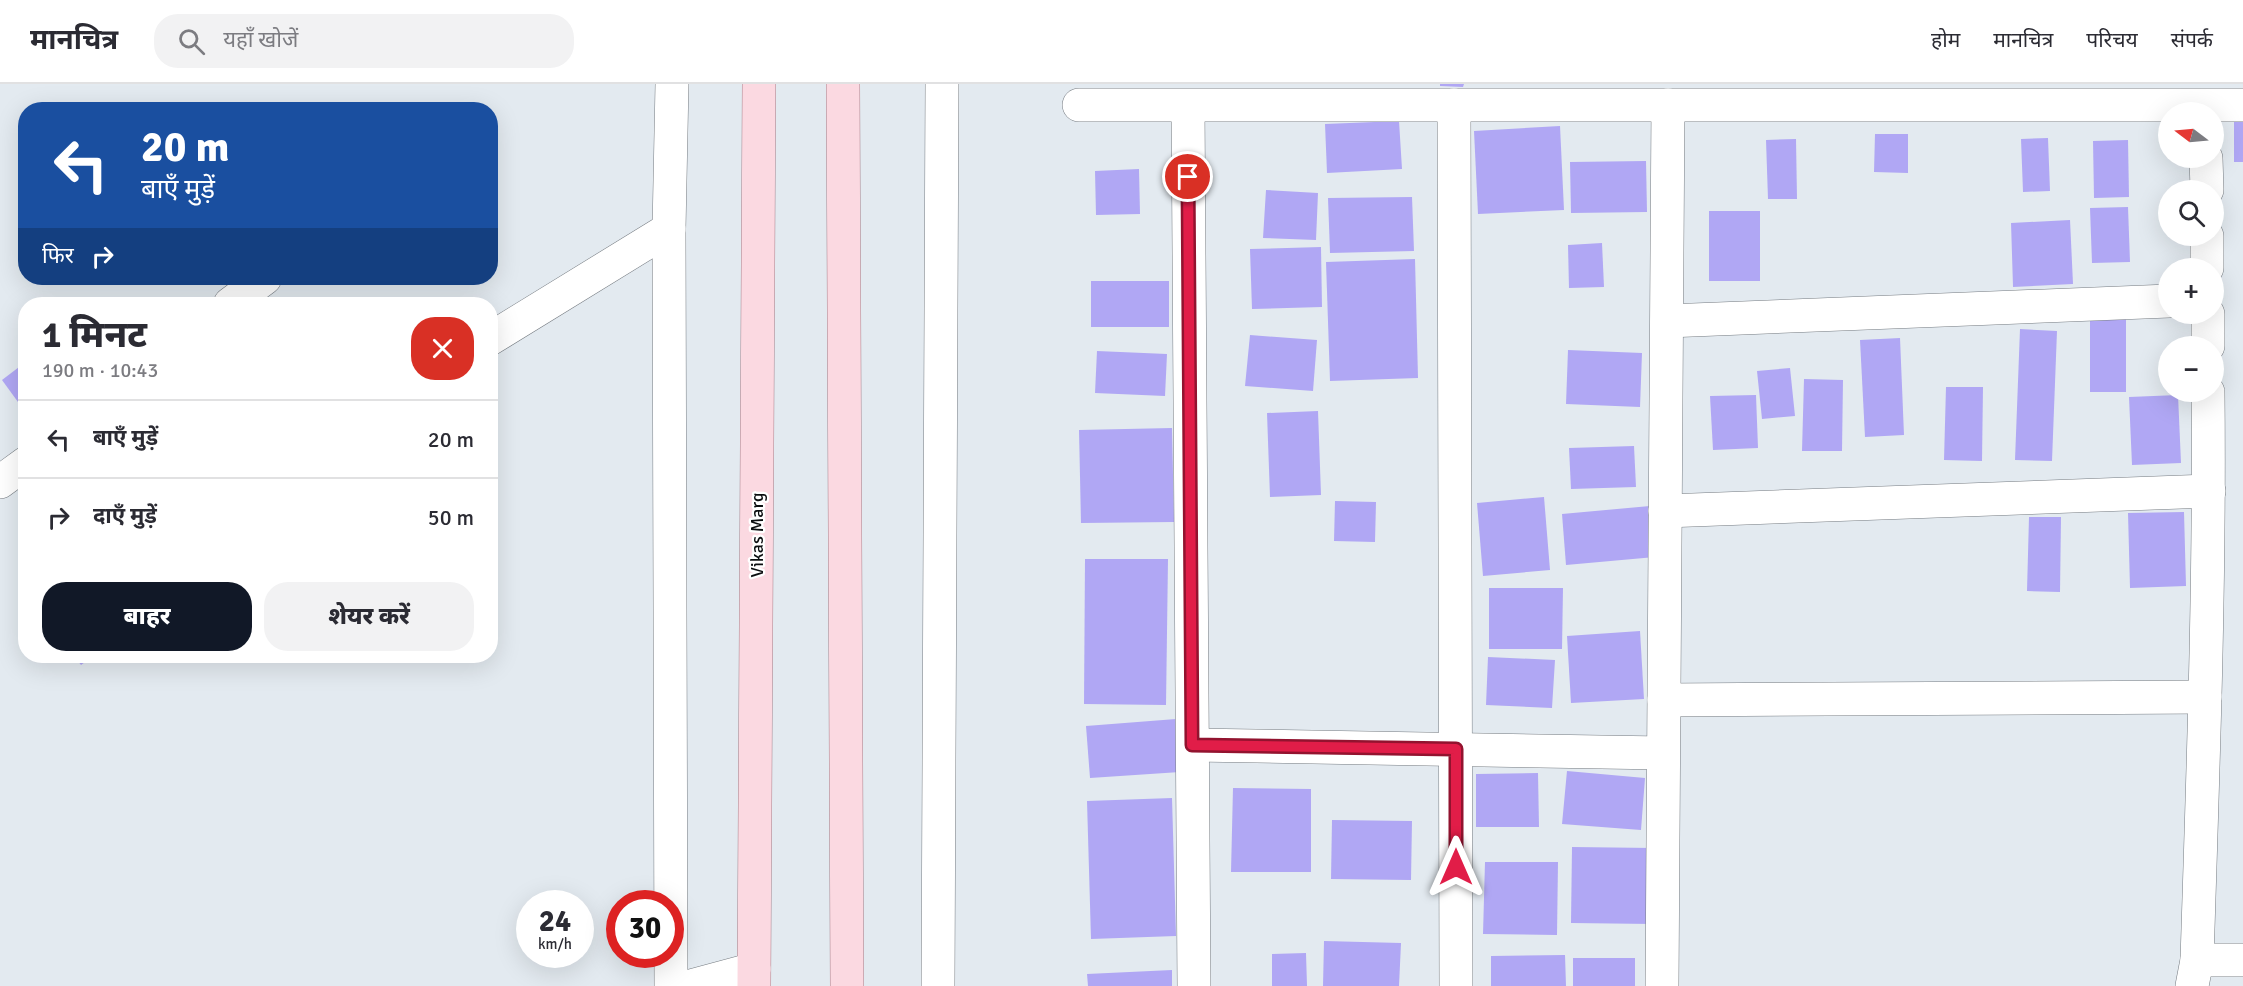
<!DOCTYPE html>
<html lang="hi">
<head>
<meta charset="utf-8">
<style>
  :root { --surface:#fff; --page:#f2f2f3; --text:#2b2b33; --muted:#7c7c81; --line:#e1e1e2; --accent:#111827 }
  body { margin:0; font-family:Signika,"Noto Sans Devanagari",sans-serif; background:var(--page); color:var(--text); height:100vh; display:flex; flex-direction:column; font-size:22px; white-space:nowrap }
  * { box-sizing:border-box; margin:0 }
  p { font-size:20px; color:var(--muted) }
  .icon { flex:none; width:33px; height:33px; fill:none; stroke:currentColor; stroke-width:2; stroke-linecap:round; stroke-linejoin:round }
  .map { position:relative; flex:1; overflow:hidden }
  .sheet { position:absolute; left:18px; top:213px; width:480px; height:366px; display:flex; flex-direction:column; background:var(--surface); border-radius:24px; box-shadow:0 6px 24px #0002 }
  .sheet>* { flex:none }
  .guide { position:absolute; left:18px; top:18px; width:480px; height:183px; border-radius:24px; box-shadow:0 6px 24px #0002; background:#1a4fa0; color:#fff; overflow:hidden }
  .needle { width:39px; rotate:286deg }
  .fabs { position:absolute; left:2158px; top:18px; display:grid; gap:12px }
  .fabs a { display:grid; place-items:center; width:66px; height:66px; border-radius:50%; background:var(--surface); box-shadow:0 6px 24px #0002; font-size:30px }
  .speed { position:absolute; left:516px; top:806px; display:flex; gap:12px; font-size:30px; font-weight:700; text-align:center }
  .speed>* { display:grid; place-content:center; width:78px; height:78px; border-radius:50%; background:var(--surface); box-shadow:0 6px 24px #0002; line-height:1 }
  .speed small { font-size:15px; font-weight:400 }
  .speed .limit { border:9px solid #d22; background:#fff; color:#111 }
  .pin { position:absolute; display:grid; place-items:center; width:51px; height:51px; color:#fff; margin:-26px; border:3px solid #fff; border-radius:50%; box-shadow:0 2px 6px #0007 }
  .me { position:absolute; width:66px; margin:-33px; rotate:0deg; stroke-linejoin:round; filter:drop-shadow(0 0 4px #0008) }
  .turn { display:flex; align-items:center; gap:21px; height:126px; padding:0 24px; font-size:27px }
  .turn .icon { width:78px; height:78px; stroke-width:2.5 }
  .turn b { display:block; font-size:42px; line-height:51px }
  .then { display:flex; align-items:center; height:57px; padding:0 24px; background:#0003; gap:12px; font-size:22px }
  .round { display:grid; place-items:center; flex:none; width:63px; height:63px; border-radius:24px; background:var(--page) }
  .summary { display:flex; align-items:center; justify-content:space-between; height:102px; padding:0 24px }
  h1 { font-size:36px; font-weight:800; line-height:45px }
  .cta { display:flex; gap:12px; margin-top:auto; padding:12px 24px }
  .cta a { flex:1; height:69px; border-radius:24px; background:var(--accent); color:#fff; font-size:24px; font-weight:800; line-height:69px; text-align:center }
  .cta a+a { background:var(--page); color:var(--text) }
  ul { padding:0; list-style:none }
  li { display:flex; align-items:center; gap:18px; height:78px; padding:0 24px; border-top:2px solid var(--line) }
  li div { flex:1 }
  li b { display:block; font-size:22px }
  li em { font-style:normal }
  header { display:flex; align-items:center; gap:36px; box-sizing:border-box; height:84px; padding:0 30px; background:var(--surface); border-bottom:2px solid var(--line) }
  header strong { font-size:28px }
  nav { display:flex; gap:33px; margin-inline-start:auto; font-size:21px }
  .search { width:420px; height:54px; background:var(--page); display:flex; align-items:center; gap:15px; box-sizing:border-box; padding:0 21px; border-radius:24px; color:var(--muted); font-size:22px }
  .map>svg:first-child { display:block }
  .building { fill:#b0a7f4 }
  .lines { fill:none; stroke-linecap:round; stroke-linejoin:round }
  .minor-casing { stroke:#767c82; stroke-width:34 }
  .major-casing { stroke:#a5818b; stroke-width:34 }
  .minor { stroke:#fff; stroke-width:33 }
  .major { stroke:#fbd9e1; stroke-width:33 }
  .route-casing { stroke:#92132f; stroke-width:15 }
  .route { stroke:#e11d48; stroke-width:10 }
  .labels { text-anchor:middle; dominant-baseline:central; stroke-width:4.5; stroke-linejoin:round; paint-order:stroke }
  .street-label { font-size:18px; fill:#0b0e10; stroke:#fff }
</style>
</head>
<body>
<header>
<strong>मानचित्र</strong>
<div class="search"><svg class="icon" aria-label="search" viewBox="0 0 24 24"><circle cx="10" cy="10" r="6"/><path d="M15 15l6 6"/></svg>यहाँ खोजें</div>
<nav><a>होम</a><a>मानचित्र</a><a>परिचय</a><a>संपर्क</a></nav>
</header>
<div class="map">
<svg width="2243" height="902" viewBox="0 0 2243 902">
  <rect width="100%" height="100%" fill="#e3eaf0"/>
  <g class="building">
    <path d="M1440 0H1464L1463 3 1440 2Z"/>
    <rect x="2234" y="28" width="9" height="50"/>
    <path d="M1399 37 1402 85 1327 89 1325 40Z"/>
    <path d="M1560 42 1564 126 1478 130 1474 47Z"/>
    <path d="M1875 50H1908V89L1874 88Z"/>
    <path d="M2048 54 2050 107 2023 108 2021 55Z"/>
    <path d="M1796 55 1797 115H1768L1766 56Z"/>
    <path d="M2128 56 2129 113 2094 114 2093 57Z"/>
    <path d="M1646 77 1647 128 1571 129 1570 78Z"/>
    <path d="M1139 85 1140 130 1096 131 1095 87Z"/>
    <path d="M1266 106 1318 109 1316 156 1263 154Z"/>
    <path d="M1412 113 1414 167 1330 169 1328 114Z"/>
    <path d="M2128 123 2130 178 2092 179 2090 124Z"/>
    <rect x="1709" y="127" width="51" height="70"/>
    <path d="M2070 136 2073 200 2013 203 2011 139Z"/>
    <path d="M1602 159 1604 203 1569 204 1568 161Z"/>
    <path d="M1321 163 1322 223 1252 225 1250 165Z"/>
    <path d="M1415 175 1418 294 1330 297 1326 178Z"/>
    <rect x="1091" y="197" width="78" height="46"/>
    <path d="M2126 235V308H2090V236Z"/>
    <path d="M2020 245 2057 247 2052 377 2015 376Z"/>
    <path d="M1250 251 1317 256 1313 307 1245 302Z"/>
    <path d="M1900 254 1904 351 1865 353 1860 256Z"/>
    <path d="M1568 266 1642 269 1640 323 1566 320Z"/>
    <path d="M1097 267 1167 270 1165 312 1095 309Z"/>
    <path d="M23 280 26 284V329L2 296Z"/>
    <path d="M1790 284 1795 332 1762 335 1757 287Z"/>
    <path d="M1804 295 1843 296 1842 367H1802Z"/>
    <path d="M1946 303H1983L1982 377 1944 376Z"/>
    <path d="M1756 311 1758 364 1713 366 1710 312Z"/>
    <path d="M2178 311 2181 379 2132 381 2129 313Z"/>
    <path d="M1318 327 1321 411 1270 413 1267 329Z"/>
    <path d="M1172 344 1174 438 1081 439 1079 346Z"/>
    <path d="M1634 362 1636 403 1571 405 1569 364Z"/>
    <path d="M1544 413 1550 486 1483 492 1477 419Z"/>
    <path d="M1335 417 1376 418 1375 458 1334 457Z"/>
    <path d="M1650 422 1655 473 1566 481 1562 430Z"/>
    <path d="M2184 428 2186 502 2130 504 2128 429Z"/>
    <path d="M2029 433H2061L2060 508 2027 507Z"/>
    <path d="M1085 475H1168L1166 621 1084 620Z"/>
    <path d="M1489 504H1563L1562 565H1489Z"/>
    <path d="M1640 547 1644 615 1571 619 1567 552Z"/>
    <path d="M74 572H93L81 581Z"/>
    <path d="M1488 573 1555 576 1552 624 1486 621Z"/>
    <path d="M1176 635 1180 688 1090 694 1086 642Z"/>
    <path d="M1567 687 1645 694 1641 746 1562 740Z"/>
    <path d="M1538 689 1539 743H1476V690Z"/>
    <path d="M1233 704 1311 705V788H1231Z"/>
    <path d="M1172 714 1176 852 1091 855 1087 717Z"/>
    <path d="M1332 736 1412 737 1411 796 1331 795Z"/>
    <path d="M1572 763 1654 764 1653 840 1571 839Z"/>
    <path d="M1485 778H1558L1557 851 1483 850Z"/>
    <path d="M1324 857 1401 859 1399 902H1323Z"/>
    <path d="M1306 869 1307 902H1272V870Z"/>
    <path d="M1565 871 1566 902H1491V872Z"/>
    <rect x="1573" y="874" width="62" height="28"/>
    <path d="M1172 886V902H1088L1087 890Z"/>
  </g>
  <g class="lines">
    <defs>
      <g id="minor">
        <path d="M1079 21H2243"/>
        <path d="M1454 21 1456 902"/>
        <path d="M1188 22 1194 902"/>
        <path d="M2206 74 2207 106"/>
        <path d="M2207 152V184"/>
        <path d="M230 220 265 194"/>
        <path d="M2208 230V262"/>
        <path d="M1667 237 2169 217"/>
        <path d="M490 255 669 145"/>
        <path d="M0 398 26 379"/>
        <path d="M1665 427 2209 407"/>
        <path d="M1664 616 2205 613"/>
        <path d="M1193 661 1663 669"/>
        <path d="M2197 876H2243"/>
        <path d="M671 902 669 145 672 0"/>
        <path d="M691 902 754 885"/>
        <path d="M938 902 942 0"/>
        <path d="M1662 902 1668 21"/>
        <path d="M2192 902 2197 876C2203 687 2210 497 2208 308"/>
      </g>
      <g id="major">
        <path d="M843 0 847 902"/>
        <path d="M754 902 759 0"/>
      </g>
    </defs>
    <use href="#minor" class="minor-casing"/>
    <use href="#major" class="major-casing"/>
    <use href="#minor" class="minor"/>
    <use href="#major" class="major"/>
  </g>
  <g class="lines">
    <defs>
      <path id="route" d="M1188 93 1192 661 1456 665V783"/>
    </defs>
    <use href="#route" class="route-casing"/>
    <use href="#route" class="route"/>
  </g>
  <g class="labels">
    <g class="street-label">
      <text transform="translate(757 451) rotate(-90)">Vikas Marg</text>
    </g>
  </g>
</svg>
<div class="fabs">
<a><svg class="needle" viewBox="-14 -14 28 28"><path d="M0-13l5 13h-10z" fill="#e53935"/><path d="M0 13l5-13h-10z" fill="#7c7c81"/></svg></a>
<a><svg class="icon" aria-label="search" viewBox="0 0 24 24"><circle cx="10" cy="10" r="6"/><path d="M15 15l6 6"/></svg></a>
<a>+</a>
<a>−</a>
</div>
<div class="speed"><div>24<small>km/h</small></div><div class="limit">30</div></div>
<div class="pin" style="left:1188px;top:93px;background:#d93025"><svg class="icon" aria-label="arrive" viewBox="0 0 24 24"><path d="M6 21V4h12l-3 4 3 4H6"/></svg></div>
<svg class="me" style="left:1456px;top:783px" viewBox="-20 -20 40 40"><path d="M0-17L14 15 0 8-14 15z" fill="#e11d48" stroke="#fff" stroke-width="4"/></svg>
<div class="guide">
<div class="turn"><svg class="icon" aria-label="left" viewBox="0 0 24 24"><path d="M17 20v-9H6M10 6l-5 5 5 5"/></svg><div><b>20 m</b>बाएँ मुड़ें</div></div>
<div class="then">फिर<svg class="icon" aria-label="right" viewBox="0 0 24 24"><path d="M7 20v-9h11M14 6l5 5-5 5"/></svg></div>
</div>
<section class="sheet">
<div class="summary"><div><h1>1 मिनट</h1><p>190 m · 10:43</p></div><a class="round" style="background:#d93025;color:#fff"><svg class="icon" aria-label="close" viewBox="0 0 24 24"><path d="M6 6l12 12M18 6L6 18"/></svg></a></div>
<ul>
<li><svg class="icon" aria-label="left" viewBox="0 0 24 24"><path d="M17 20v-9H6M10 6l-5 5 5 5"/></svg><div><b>बाएँ मुड़ें</b></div><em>20 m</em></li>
<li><svg class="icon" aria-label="right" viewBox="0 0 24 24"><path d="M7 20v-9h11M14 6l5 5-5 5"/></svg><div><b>दाएँ मुड़ें</b></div><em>50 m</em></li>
</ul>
<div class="cta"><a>बाहर</a><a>शेयर करें</a></div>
</section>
</div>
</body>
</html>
